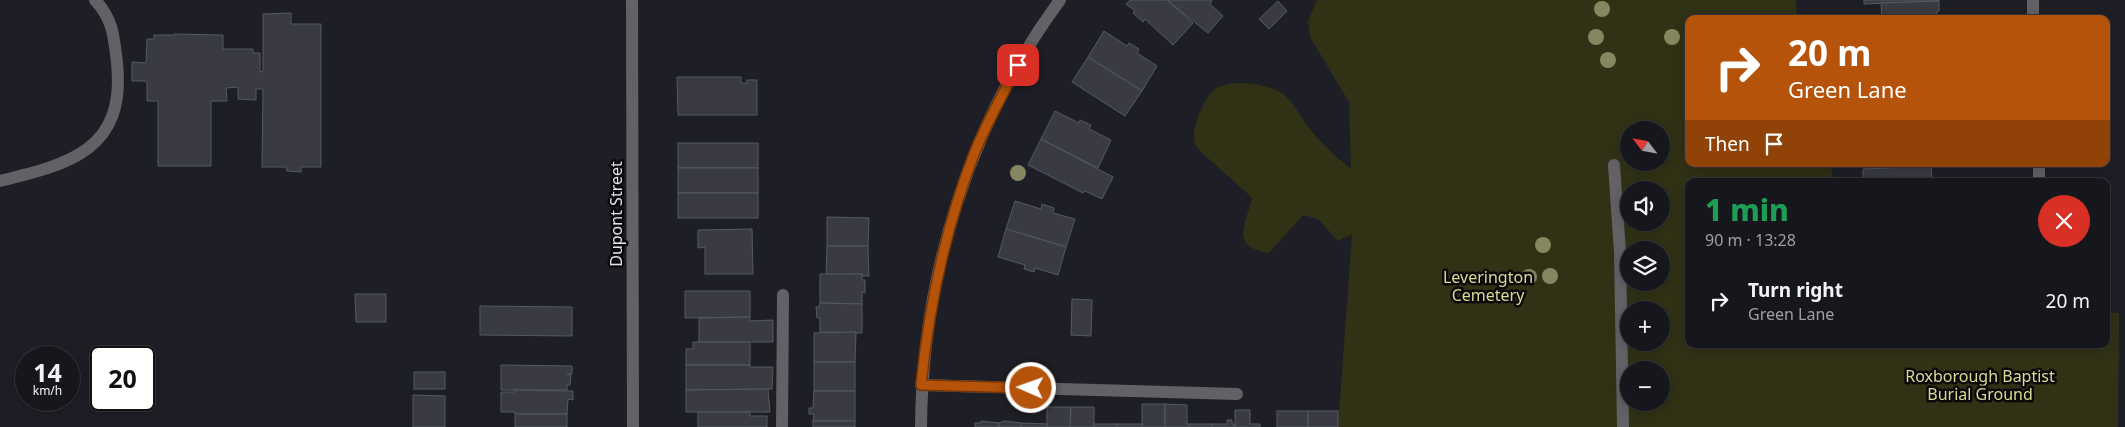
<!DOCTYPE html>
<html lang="en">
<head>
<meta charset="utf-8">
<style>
  :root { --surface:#16171c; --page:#232429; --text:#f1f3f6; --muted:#9e9fa3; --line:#35363b }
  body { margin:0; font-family:"Noto Sans",sans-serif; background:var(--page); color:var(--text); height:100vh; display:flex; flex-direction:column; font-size:19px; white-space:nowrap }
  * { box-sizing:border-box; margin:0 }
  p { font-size:16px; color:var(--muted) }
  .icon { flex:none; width:28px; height:28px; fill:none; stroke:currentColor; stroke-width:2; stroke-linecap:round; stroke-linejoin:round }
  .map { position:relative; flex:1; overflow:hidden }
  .details { position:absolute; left:1685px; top:178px; width:425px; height:170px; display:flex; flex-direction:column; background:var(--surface); border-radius:10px; box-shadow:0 2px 12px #0003,0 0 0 1px var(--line) }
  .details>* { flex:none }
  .top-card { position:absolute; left:1685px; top:15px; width:425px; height:152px; border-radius:10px; box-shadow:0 2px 12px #0003,0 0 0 1px var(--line); background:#b45309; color:#fff; overflow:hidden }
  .needle { width:32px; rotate:302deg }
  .tools { position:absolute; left:1620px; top:121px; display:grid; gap:10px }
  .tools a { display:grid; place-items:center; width:50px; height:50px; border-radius:50%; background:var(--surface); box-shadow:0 2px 12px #0003,0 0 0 1px var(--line); font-size:25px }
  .speed { position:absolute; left:15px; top:346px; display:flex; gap:10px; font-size:25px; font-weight:700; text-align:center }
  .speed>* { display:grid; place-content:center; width:65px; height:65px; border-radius:50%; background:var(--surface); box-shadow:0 2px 12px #0003,0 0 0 1px var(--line); line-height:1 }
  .speed small { font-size:12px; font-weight:400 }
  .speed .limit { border:2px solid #111; border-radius:8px; background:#fff; color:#111 }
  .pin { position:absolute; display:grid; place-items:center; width:42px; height:42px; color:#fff; margin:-21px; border-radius:10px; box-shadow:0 2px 8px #0006 }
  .me { position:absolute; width:55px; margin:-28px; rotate:272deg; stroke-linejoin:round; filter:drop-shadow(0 0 4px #0008) }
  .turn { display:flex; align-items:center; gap:18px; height:105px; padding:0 20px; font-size:22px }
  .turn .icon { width:65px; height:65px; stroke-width:2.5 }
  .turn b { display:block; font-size:35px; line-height:42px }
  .then { display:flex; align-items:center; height:48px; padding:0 20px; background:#0003; gap:10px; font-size:19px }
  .round { display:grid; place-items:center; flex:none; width:52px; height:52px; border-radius:26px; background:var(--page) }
  .summary { display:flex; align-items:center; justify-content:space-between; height:85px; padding:0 20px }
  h1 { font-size:30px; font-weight:800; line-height:38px; color:#1e9e55 }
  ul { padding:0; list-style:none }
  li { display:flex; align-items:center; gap:15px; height:75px; padding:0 20px }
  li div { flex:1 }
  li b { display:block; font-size:19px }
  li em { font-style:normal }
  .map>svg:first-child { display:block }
  .green { fill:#313116; fill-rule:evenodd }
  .building { fill:#393a42; stroke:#575962 }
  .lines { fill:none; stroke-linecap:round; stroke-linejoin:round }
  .service { stroke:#626266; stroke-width:12 }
  .minor { stroke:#626266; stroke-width:12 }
  .tree { fill:#868661 }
  .route-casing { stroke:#753606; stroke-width:12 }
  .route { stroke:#b45309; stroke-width:9 }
  .labels { text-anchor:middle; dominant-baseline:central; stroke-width:5; stroke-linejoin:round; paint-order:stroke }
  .street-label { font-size:16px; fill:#e2e3e9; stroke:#09090c }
  .park-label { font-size:16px; fill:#dbda91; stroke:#09090c }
</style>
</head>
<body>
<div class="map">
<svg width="2125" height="427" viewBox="0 0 2125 427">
  <rect width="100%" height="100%" fill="#1e1f26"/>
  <path class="green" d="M1317 0H1796L1797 19H1689V164H1831L1833 181H1689V344H2106V313H2119L2118 427H1338L1352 234 1338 241 1318 219 1303 215 1269 253C1231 246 1244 228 1252 199L1248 194 1200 151C1196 146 1194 143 1194 137 1193 126 1205 95 1215 89 1232 79 1261 83 1278 91 1292 98 1300 117 1310 129 1321 143 1337 158 1351 169L1349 102 1310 37 1308 21ZM1629 130H1661V162H1629ZM1629 190H1661V222H1629ZM1629 250H1661V282H1629ZM1629 310H1661V342H1629ZM1629 370H1661V402H1629Z"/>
  <g class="building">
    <path d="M1130 0H1167L1193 23 1173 45 1145 19 1143 22 1133 13 1135 11 1126 4Z"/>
    <path d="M1167 0H1212L1210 4 1223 16 1208 33Z"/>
    <path d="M1864 0H1939V1L1864 4Z"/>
    <path d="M1278 1 1287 11 1269 29 1259 19Z"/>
    <path d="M1939 1V11H1937V19H1882L1881 3Z"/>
    <path d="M291 13V24H321V167H301V172L287 171 286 167H262L263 89H256V100L238 99V87L226 88 227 101H211V166H158V101H147V83L145 81H132V62L146 63 147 39H154V35H174V34L223 35V49H253V53H260V72L263 71V14Z"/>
    <path d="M1104 31 1127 46 1129 43 1139 49 1137 53 1157 66 1142 91 1088 57Z"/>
    <path d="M1088 57 1142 91 1125 116 1072 82Z"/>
    <path d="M677 77H741V83H747V80H757V115H678Z"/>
    <path d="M1055 111 1079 123 1080 120 1091 125 1089 129 1111 140 1098 168 1041 139Z"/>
    <path d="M1041 139 1113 177 1102 199 1085 191 1083 193 1028 165Z"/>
    <rect x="678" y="143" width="80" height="25"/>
    <path d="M1876 164H1931V166L1876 169Z"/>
    <path d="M1931 166 1932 181H1934H1863V169Z"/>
    <rect x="678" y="168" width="80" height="25"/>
    <rect x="678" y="193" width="80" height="25"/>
    <path d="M1015 201 1041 209 1042 204 1054 208 1053 213 1075 219 1066 247 1006 229Z"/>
    <path d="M827 217 869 218 868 246H827Z"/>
    <path d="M752 229 753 274H705V247L698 248V230Z"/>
    <path d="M1006 229 1066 247 1058 275 1035 268 1034 272 1024 269 1025 265 998 257Z"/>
    <path d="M827 246H868L869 276H862V274L826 275Z"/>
    <path d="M820 274H862V280H865V293L862 292V304L820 303Z"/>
    <path d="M685 291H750V317L685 318Z"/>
    <path d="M355 294H386V322H356Z"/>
    <path d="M1072 299 1092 300 1091 336 1071 335Z"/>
    <path d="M820 303 862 304V333L820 332V318H817L816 307H819Z"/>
    <path d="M480 306 572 307V336L480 335Z"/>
    <path d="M750 317V321L773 320V342H699V318Z"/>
    <path d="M856 332 855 362H814V333Z"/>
    <path d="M693 342H750V365H686V349H693Z"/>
    <rect x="814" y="362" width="41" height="29"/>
    <path d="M501 365 572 366V374H567L571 375 570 385H567V390H501Z"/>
    <path d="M686 365H750V367H773L772 389 686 390Z"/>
    <rect x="414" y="372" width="31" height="17"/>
    <path d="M768 389 770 412H686V390Z"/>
    <path d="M515 390 573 391V400L568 399 567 414H515V412H501V392H515Z"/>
    <path d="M814 391H855V421H813L814 414H809V408H813Z"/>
    <path d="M413 395 445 396V427H413Z"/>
    <rect x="1142" y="404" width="23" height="23"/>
    <path d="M1165 404 1187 405V424H1189V427H1165Z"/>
    <path d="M1047 407H1071L1070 427H1047Z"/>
    <path d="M1071 407H1094V427H1070Z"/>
    <path d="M1235 410H1250V424H1260V427H1235Z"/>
    <rect x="1277" y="411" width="31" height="16"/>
    <rect x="1308" y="411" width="30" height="16"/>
    <path d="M698 412H750V416H767V427H698Z"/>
    <rect x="515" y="414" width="52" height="13"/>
    <path d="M1227 420H1232V424H1235V427H1212V424H1227Z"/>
    <rect x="813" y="421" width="42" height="6"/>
    <path d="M981 421 999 423V427H975V423H981Z"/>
    <path d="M1004 421 1021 423V427H999V423Z"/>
    <path d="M1021 423 1047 424V427H1021Z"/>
    <rect x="1094" y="424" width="23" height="3"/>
    <rect x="1117" y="424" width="25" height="3"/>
    <rect x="1189" y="424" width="23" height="3"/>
  </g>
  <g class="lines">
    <g class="service">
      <path d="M1614 165 1620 252 1623 427"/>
      <path d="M0 181C70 164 126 150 117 63 114 37 113 19 95 0"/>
      <path d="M921 385 1237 394"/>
      <path d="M782 427 783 295"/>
    </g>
    <g class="minor">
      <path d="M632 0 633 427"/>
      <path d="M2033 0V19"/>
      <path d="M2039 164V178"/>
      <path d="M921 427C922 276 970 122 1060 0"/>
    </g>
  </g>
  <g class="tree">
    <circle cx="1602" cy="9" r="8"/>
    <circle cx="1596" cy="37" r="8"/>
    <circle cx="1672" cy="37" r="8"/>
    <circle cx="1608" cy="60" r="8"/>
    <circle cx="1018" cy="173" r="8"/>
    <circle cx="1543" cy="245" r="8"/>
    <circle cx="1550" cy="276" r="8"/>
    <circle cx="1529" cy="277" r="8"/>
  </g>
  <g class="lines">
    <defs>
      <path id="route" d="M1018 65C1003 94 986 124 974 154 945 229 929 306 921 385L1031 388"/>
    </defs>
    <use href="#route" class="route-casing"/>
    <use href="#route" class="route"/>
  </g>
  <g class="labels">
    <g class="street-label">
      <text transform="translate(616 214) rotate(-90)">Dupont Street</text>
    </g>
    <g class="park-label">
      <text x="1488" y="277">Leverington<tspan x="1488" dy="18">Cemetery</tspan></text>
      <text x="1980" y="376">Roxborough Baptist<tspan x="1980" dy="18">Burial Ground</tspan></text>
    </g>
  </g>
</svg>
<div class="tools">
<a><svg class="needle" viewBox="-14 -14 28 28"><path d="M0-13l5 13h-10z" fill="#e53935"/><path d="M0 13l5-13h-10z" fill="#9e9fa3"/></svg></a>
<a><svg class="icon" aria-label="sound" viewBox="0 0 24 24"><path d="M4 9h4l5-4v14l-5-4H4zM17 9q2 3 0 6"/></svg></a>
<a><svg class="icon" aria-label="layers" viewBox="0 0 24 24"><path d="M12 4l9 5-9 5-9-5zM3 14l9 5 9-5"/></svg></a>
<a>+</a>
<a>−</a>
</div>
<div class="speed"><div>14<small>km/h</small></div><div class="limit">20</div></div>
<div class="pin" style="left:1018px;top:65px;background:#d93025"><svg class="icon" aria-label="arrive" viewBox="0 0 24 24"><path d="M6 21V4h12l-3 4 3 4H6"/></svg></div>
<svg class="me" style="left:1031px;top:388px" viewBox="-20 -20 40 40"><circle r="17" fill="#b45309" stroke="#fff" stroke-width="3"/><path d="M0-11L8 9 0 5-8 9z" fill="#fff"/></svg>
<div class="top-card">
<div class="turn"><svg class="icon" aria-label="right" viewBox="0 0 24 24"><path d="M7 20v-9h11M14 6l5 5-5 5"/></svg><div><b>20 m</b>Green Lane</div></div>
<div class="then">Then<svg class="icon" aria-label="arrive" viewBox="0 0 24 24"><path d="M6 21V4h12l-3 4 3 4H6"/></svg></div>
</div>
<section class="details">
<div class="summary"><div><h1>1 min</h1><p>90 m · 13:28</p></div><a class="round" style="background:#d93025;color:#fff"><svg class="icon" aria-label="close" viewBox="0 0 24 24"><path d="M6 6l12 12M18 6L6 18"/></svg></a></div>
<ul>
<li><svg class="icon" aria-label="right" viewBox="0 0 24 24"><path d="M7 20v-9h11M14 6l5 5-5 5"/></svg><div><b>Turn right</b><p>Green Lane</p></div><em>20 m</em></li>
</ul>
</section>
</div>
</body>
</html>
